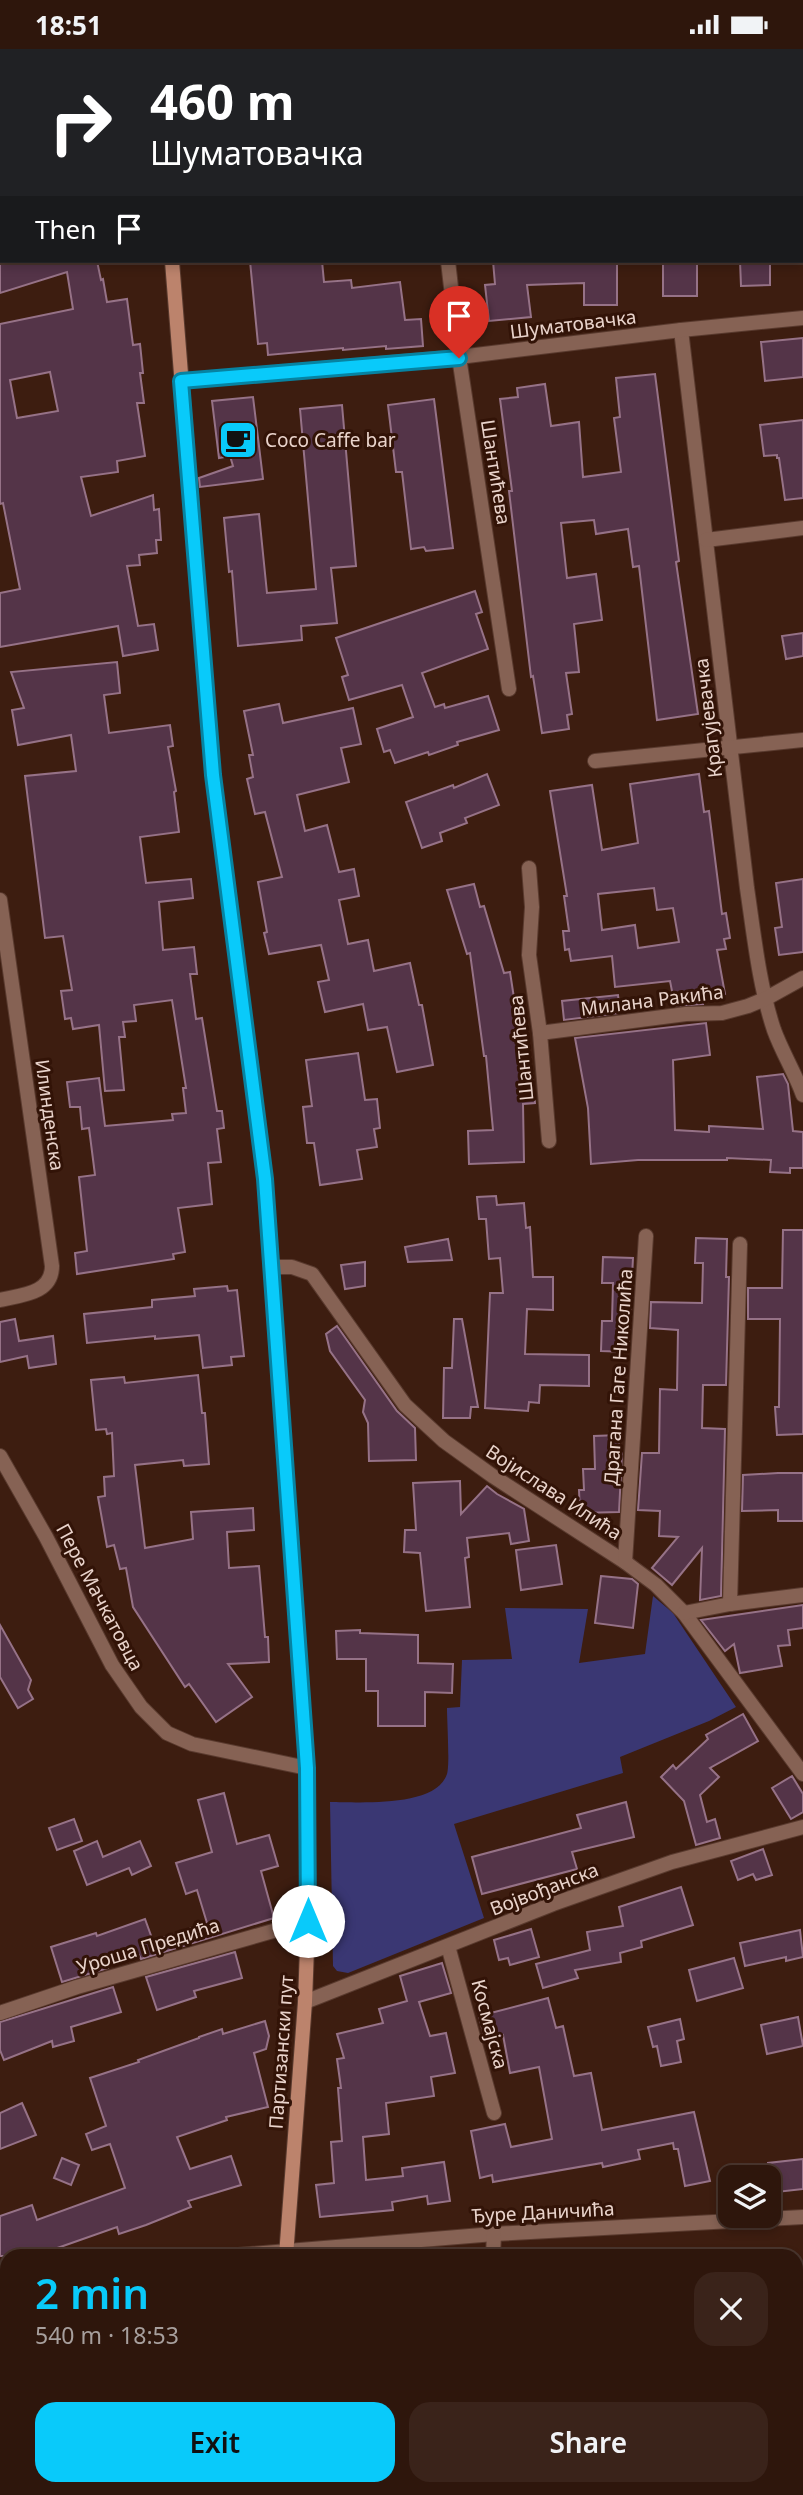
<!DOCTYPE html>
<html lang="en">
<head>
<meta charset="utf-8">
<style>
  :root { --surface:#2e160c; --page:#3a231a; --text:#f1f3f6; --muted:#a79f9d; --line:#49352d; --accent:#09cafa }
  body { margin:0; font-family:"Noto Sans",sans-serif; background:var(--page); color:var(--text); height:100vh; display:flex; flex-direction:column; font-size:26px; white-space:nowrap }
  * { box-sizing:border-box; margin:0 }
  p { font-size:23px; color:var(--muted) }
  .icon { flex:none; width:38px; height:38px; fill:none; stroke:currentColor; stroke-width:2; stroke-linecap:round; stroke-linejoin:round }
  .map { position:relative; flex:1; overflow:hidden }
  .side { position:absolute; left:0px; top:2200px; width:803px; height:247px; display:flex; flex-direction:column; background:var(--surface); border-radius:21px 21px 0 0; box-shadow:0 4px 10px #0003,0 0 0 2px var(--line) }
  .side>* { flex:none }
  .banner { position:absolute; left:0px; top:0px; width:803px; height:214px; box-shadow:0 4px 10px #0003,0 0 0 2px var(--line); background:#202124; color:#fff; overflow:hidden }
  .fabs { position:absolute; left:718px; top:2116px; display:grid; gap:14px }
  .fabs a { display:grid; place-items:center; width:63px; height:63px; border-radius:14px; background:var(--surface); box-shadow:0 4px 10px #0003,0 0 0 2px var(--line); font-size:35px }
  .pin { position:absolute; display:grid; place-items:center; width:60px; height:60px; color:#fff; margin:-72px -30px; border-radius:50% 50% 50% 0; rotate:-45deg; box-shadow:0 0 7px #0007 }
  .pin .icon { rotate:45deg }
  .me { position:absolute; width:77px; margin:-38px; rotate:0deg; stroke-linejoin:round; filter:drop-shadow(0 0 5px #0008) }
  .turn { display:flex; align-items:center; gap:24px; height:147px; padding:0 35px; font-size:32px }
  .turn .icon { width:91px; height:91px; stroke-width:2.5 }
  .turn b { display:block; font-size:49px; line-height:60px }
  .then { display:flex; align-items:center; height:66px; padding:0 35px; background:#0003; gap:14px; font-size:26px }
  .round { display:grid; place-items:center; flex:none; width:74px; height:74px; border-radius:21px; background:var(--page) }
  .headline { display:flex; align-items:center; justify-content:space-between; height:119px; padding:0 35px }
  h1 { font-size:42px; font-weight:600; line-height:52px; color:var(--accent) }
  .button { display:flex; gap:14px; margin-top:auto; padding:14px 35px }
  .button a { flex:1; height:80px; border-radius:21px; background:var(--accent); color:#111; font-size:28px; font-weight:600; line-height:80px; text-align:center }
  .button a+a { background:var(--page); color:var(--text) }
  .status { display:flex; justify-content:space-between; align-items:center; height:49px; padding:0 35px; background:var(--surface); direction:ltr }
  .status svg { height:19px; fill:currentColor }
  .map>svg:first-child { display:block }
  .green { fill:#3a3773 }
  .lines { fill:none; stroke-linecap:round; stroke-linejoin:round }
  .stream { stroke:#1a3e4a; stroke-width:7 }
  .building { fill:#543448; stroke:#967287; stroke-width:2; fill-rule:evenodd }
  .street-casing { stroke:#593a2e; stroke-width:16 }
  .secondary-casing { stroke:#593a2e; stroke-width:16 }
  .street { stroke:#866254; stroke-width:14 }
  .secondary { stroke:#bc836c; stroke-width:14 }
  .route-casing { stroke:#0683a2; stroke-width:18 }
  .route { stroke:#09cafa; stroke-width:12 }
  .labels { text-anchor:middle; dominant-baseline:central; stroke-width:6; stroke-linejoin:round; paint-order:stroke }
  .street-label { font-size:19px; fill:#e9d3cb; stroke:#321307 }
  .poi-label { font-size:19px; fill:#e9d3cb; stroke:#321307; text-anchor:start }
</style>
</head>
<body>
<div class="status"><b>18:51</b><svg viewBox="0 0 49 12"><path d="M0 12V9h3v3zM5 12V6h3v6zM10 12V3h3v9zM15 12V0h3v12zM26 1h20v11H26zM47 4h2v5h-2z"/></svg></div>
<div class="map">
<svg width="803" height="2446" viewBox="0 0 803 2446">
  <rect width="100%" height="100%" fill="#3d1d10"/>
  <path class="green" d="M653 1547 673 1564 736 1658 709 1672 620 1708 623 1724 454 1775 484 1869 348 1924 337 1922 333 1917 330 1753C358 1753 436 1759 447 1725 450 1716 447 1672 447 1659L460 1658 462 1611 512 1610 505 1559 588 1560 579 1614 645 1605Z"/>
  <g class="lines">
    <g class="stream">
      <path d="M0 2355 7 2359"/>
      <path d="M92 2440 93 2446"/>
    </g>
  </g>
  <g class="building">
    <path d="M0 212H97L101 231 103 230 107 253 127 250 133 296 140 295 143 324H140L144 354H137L145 407 117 412 118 423 81 428 91 467 153 446 154 461 159 460 161 491H156L157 504 139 506 140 516 127 517 138 577 154 575 158 601 123 607 118 577 0 598V544L20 540 3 454 0 455V275L73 260 67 223 0 244ZM50 323 58 362 17 369 10 331Z"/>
    <path d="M250 212H322L324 233 351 231 352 239 400 233 405 271 421 270 423 297 386 300V297L343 301V299L268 306 267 294 258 295Z"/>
    <path d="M493 212 617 214V256H584V234L527 236 531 268 489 272 485 236 495 235Z"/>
    <rect x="663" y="212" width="34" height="35"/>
    <path d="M740 212H770V236L741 237Z"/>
    <path d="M803 289V328L765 332 761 293Z"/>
    <path d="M655 325 679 512 676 513 698 665 657 671 639 517 633 518 628 480 596 485 594 471 561 474 567 529 596 525 602 571 574 575 579 623 566 624 572 665 567 666 569 680 542 684 533 627 531 628 509 442H512L500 350 518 348 517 339 545 335 551 377 579 373 583 428 621 423 614 369 620 368 616 329Z"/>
    <path d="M253 348 263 430 200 438 199 429 233 417 230 407 219 409 212 352Z"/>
    <path d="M434 350 453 499 426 502 424 498 411 500 402 423H396L388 356Z"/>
    <path d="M342 356 356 517 331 519 337 574 301 577 302 591 238 597 232 522 229 523 224 469 259 465 267 544 316 540 300 360Z"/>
    <path d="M803 371V449L785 451 779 409H777V406L764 407 760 376Z"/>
    <path d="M475 542 482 563 476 565 488 600 422 624 435 658 444 655 445 659 488 647 499 681 457 693 458 696 429 706 428 703 395 714 390 701 384 703 377 680 413 668 402 636 349 651 342 628 348 626 336 589Z"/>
    <path d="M803 584V607L786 610 782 587Z"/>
    <path d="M117 613 120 644 104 646 109 684 170 676 173 697 168 698 176 742 174 743 179 783 140 788 146 834 191 830 193 849 159 853 163 901 194 898 197 925H190L196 970 202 969 217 1062H222L224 1079 217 1080 221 1113 208 1114 212 1155 178 1159 185 1203 173 1205 174 1210 77 1225 75 1204 87 1202 79 1128 95 1126 89 1079 82 1080 80 1058H70L67 1033 99 1029 105 1077 173 1071 172 1065 186 1064 183 1039H186L172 951 134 956 136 972 123 973 125 988H119L124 1041 105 1042 99 976 73 980 71 969 65 970 61 942 72 941 63 887 45 889 25 727 76 722 71 686 18 696 12 661 24 659 11 623Z"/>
    <path d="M279 655 283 674 353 659 361 695 341 699 349 733 297 746 305 782 327 776 339 823 354 820 359 847 339 851 348 895 368 891 374 922 410 914 419 956H422L433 1016 397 1023 387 978 368 981 363 955 325 963 318 933 329 931 321 896 269 905 264 884 267 883 258 833 282 828 265 763 255 765 247 730 253 728 249 706H253L244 662Z"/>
    <path d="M487 725 499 756 465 769 467 774 440 784 442 792 422 799 406 753 453 736 454 739Z"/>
    <path d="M699 725 704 763 709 762 722 865 726 864 730 889 724 890 726 900 717 901 725 945 702 949 703 955 675 957 670 932 615 938 612 907 571 912 569 900 565 901 563 882H569L564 847H567L550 742 592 736 602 801 638 794 630 735ZM654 839 657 861 673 859 679 893 638 899 635 876 602 881 598 845Z"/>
    <path d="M803 830V903L779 906 775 879 782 878 776 834Z"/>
    <path d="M474 835 480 858 484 857 504 924 510 923 518 975H522L528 1024 532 1023 535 1054 523 1055 524 1113 469 1115 468 1082 493 1081 486 1007H484L470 904 467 905 447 841Z"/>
    <path d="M618 946 620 964 564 971 562 952Z"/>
    <path d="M706 974 710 1006 673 1011 675 1081 709 1083V1077L763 1080 757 1028 783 1025 788 1035 793 1082 803 1083V1119H790V1124L770 1123 771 1111 727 1109V1111H638L591 1115 588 1059 575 989Z"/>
    <path d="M358 1004 365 1051 377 1050 380 1079 374 1080 377 1098 357 1101 362 1130 320 1136 314 1094H307L303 1058 312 1057 306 1011Z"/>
    <path d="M496 1147 497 1156 524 1154 526 1179 530 1178 533 1228H553V1261L527 1260 525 1305 589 1306V1337L540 1336 539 1354 529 1353 528 1362 485 1359 490 1244H503L500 1209 489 1210 486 1170H479L477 1148Z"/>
    <path d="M783 1181H803V1385L777 1386 775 1358H779L780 1270H748V1239H782Z"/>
    <path d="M696 1189 727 1190 726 1228H729L726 1336H703L702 1379 725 1380 721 1547 700 1551 702 1499 672 1536 652 1519 678 1488 659 1487 660 1462 638 1461 642 1404H659L660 1340 677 1341 678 1281 650 1279 651 1253 702 1254 703 1214H695Z"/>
    <path d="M448 1190 452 1211 408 1213 405 1198Z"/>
    <path d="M603 1208 633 1209 628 1303 601 1302 602 1272H612L613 1234H602Z"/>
    <path d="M365 1213V1237L345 1240 341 1216Z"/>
    <path d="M227 1237 228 1242 237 1241 244 1307 231 1308 232 1316 203 1319 199 1286 155 1290V1287L87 1294 84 1265 152 1258V1251L195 1247 194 1240Z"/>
    <path d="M15 1270 19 1292 53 1287 56 1315 29 1319 27 1307 0 1313V1273Z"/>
    <path d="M454 1270H462L478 1358H471L470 1369H443L444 1319H452Z"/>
    <path d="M337 1277 397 1362 415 1379 416 1411 369 1412 368 1374 363 1363 365 1351 330 1302 326 1285Z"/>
    <path d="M198 1326 202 1364H205L209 1415 184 1417 183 1411 135 1416 145 1499 193 1490 191 1463 253 1459 254 1481 227 1483 229 1519 259 1517 265 1588H268L269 1613 228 1615 252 1648 216 1673 189 1635 185 1638 133 1558 126 1519 120 1520 114 1496 107 1498 98 1448 105 1447 104 1428 114 1427 112 1384 107 1385 106 1380 96 1381 91 1331 124 1328 125 1334Z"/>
    <path d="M619 1386V1403L622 1404 619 1463 580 1464 579 1441H584L583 1420H595L594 1387Z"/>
    <path d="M778 1424H803V1472H778V1461L742 1462 743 1426Z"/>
    <path d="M460 1432 461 1465 487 1437 497 1445 524 1460 529 1492 511 1495 509 1484 467 1489 469 1508 465 1509 470 1558 426 1562 420 1504 404 1503 405 1481H416L413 1434Z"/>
    <path d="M556 1496 562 1535 521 1541 516 1501Z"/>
    <path d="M601 1527 632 1530 638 1535 633 1579 595 1574Z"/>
    <path d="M803 1556V1579L788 1581 790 1596 778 1597 782 1617 740 1624 734 1595 725 1602 701 1571Z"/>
    <path d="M0 1576 31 1631 28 1641 33 1650 18 1659 0 1628Z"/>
    <path d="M360 1581V1584L418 1586V1614L453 1615 452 1644 425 1643V1677H378V1642H366V1610H337L336 1582Z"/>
    <path d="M743 1665 758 1692 710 1719 719 1728 700 1746 707 1773 715 1770 720 1789 696 1796 684 1752 661 1728 673 1716 676 1720 708 1690 706 1686Z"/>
    <path d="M792 1727 803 1745V1763L791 1770 772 1739Z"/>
    <path d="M224 1744 237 1795 269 1786 278 1817 261 1822 274 1869 141 1910 139 1906 108 1917V1919L62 1933 51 1898 96 1884 97 1887 145 1870 153 1892 207 1874 197 1841 186 1845 176 1814 212 1803 198 1751Z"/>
    <path d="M626 1753 634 1788 572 1803 577 1820 482 1845 472 1808 581 1779 577 1766Z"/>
    <path d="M74 1770 82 1792 57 1801 49 1779Z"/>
    <path d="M97 1792 103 1808 140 1792 151 1817 132 1826 129 1819 87 1836 74 1802Z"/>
    <path d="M763 1800 772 1826 756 1831 753 1825 738 1831 731 1812Z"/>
    <path d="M681 1838 693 1876 641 1892 642 1898 620 1904 621 1913 575 1921 578 1929 543 1939 536 1915 590 1901 587 1883 623 1877 619 1858Z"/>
    <path d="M531 1880 539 1908 510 1916 508 1909 499 1911 494 1891Z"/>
    <path d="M800 1881 803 1908 786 1912V1908L745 1917 740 1894Z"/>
    <path d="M235 1903 242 1929 194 1942 196 1948 157 1961 146 1928Z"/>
    <path d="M734 1909 743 1939 697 1952 689 1921Z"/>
    <path d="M442 1914 451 1944 419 1953 430 1987 446 1984 455 2024 431 2028 434 2047 386 2054 389 2085 363 2088 366 2131 403 2127 402 2119 444 2113 450 2152 428 2155 427 2147 392 2153 393 2161 320 2168 316 2136 334 2134 331 2093 342 2092 338 2039H341L337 2010 344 2009 337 1985 383 1974 379 1960 407 1952 400 1927Z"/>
    <path d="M113 1938 121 1963 71 1978 74 1992 53 1998 52 1992 4 2011 0 2001V1973Z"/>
    <path d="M548 1949 556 1979 563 1977 574 2027 591 2024 602 2081 694 2063 710 2132 685 2137 678 2100H674L673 2094 638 2101 640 2110 603 2118 602 2114 493 2133 492 2126 480 2129 471 2082 505 2075 511 2098 552 2090 539 2018 510 2024 503 1986 485 1991 479 1967Z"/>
    <path d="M798 1968 803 1997 767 2005 761 1976Z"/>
    <path d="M680 1970 684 1990 677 1992 681 2013 661 2017 657 1997 653 1998 648 1978Z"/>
    <path d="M265 1972 269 1987 266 2000 254 2004 268 2058 226 2068 227 2071 177 2088 190 2120 231 2107 241 2136 188 2152 191 2158 146 2176 119 2185 117 2178 46 2203 47 2207H0V2167L32 2156 37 2171 125 2139 110 2095 92 2101 86 2085 106 2077 90 2029 139 2013 138 2011 199 1989V1988L222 1980 223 1985Z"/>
    <path d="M22 2054 36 2086 0 2100V2064Z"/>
    <path d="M62 2109 79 2116 71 2136 54 2129Z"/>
    <path d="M803 2110V2140L768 2144V2114Z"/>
  </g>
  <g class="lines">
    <defs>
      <g id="street">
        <path d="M802 119H803"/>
        <path d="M0 131H2"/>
        <path d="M448 212 459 308 509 640"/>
        <path d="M681 281 747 839C754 886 759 936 774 981 782 1003 795 1024 803 1046"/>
        <path d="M181 332 459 308 681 281 803 269"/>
        <path d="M706 491 803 479"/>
        <path d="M595 712 803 691"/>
        <path d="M529 819 532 858 529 906 540 984 549 1092"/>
        <path d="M0 851 52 1217C52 1245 21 1246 0 1251"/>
        <path d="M540 984 686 965 722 964 748 957 765 950 803 929"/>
        <path d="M272 1218H292L312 1225 405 1356 444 1392 494 1428 625 1513 656 1536 684 1564 803 1725"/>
        <path d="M0 1407 46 1488 112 1616 141 1658 167 1684 192 1695 307 1719"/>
        <path d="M625 1513 646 1187"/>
        <path d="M730 1555 740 1195"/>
        <path d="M684 1564 730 1555 803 1546"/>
        <path d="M448 1897 494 2064"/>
        <path d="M305 1953 553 1855 672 1813 803 1778"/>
        <path d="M0 1964 77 1938 308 1872"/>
        <path d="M226 2207 494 2185 803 2168"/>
        <path d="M493 2207 494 2185"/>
        <path d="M0 2265 7 2263"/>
        <path d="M796 2386 803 2368"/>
        <path d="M483 2446V2440"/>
        <path d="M774 2446 776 2440"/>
      </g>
      <g id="secondary">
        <path d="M145 0V2"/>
        <path d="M175 0V2"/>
        <path d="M172 212 213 726 265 1130 307 1719 308 1872 305 1953 286 2207"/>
        <path d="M292 2440V2446"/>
      </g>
    </defs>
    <use href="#street" class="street-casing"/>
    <use href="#secondary" class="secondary-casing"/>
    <use href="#street" class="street"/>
    <use href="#secondary" class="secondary"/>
  </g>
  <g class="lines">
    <defs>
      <path id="route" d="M308 1872 307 1719 265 1130 213 726 181 332 459 309"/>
    </defs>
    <use href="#route" class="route-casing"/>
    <use href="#route" class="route"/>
  </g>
  <defs>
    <symbol id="cafe-square" viewBox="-11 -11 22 22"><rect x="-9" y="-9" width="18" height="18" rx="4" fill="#09cafa" stroke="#321307"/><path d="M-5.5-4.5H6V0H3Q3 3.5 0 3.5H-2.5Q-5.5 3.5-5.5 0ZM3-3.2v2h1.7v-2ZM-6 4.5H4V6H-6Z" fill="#111"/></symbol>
  </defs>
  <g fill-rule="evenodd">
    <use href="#cafe-square" x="216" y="369" width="44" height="44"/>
  </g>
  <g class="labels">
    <g class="street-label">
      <text transform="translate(573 275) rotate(-7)">Шуматовачка</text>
      <text transform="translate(496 423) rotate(81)">Шантићева</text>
      <text transform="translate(708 669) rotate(-97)">Крагујевачка</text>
      <text transform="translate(652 951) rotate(-7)">Милана Ракића</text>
      <text transform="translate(521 999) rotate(-96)">Шантићева</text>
      <text transform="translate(50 1066) rotate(82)">Илинденска</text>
      <text transform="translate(618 1328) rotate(-86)">Драгана Гаге Николића</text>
      <text transform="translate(554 1443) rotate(33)">Војислава Илића</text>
      <text transform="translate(100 1548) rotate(62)">Пере Мачкатовца</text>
      <text transform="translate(544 1840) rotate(-21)">Војвођанска</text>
      <text transform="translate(148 1897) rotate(-17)">Уроша Предића</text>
      <text transform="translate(490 1975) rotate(75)">Космајска</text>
      <text transform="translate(281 2003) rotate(-86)">Партизански пут</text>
      <text transform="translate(543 2163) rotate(-3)">Ђуре Даничића</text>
    </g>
    <g class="poi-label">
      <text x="265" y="391">Coco Caffe bar</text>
    </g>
  </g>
</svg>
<div class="fabs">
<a><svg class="icon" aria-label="layers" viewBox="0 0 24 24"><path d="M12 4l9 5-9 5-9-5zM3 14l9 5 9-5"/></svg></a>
</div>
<div class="pin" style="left:459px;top:309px;background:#d93025"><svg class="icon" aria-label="arrive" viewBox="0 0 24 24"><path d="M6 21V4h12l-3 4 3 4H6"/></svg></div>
<svg class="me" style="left:308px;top:1872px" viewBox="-20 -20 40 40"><circle r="19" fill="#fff"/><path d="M0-13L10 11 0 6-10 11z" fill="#09cafa"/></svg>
<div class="banner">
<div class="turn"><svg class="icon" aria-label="right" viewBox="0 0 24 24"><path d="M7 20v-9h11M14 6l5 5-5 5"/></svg><div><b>460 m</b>Шуматовачка</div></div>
<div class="then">Then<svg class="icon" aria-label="arrive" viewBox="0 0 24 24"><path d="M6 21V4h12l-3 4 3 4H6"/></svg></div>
</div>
<section class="side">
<div class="headline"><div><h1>2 min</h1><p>540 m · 18:53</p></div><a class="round"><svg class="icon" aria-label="close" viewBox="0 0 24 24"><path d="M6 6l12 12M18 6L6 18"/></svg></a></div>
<div class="button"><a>Exit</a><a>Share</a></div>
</section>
</div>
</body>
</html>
